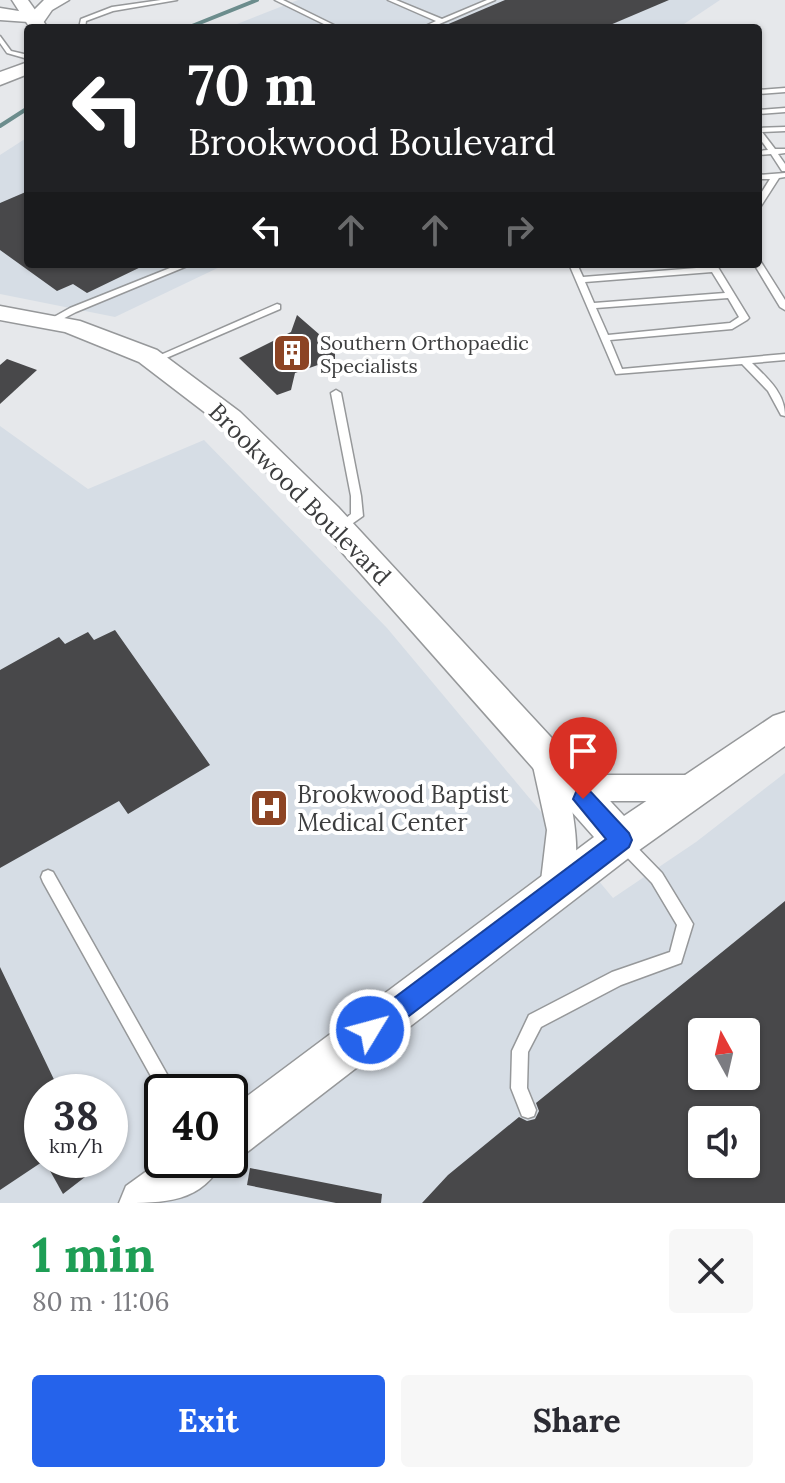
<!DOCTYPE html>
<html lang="en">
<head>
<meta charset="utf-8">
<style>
  :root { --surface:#fff; --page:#f7f7f7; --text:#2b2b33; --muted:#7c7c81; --accent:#2563eb }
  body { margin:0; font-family:Lora,serif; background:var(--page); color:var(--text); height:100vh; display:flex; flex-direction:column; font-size:30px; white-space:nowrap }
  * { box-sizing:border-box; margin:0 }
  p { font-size:26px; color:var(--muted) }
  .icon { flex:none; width:44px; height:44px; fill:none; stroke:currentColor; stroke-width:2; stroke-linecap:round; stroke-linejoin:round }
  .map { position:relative; height:1203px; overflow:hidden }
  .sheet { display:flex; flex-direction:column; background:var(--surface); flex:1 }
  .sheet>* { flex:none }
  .guide { position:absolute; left:24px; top:24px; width:738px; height:244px; border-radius:8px; box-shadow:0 2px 6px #0004; background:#202124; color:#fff; overflow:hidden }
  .needle { width:52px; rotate:352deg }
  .tools { position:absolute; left:688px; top:1018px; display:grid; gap:16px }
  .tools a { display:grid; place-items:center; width:72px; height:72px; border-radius:8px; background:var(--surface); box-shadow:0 2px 6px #0004; font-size:40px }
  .speed { position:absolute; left:24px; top:1074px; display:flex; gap:16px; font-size:40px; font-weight:700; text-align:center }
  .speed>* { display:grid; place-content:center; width:104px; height:104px; border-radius:50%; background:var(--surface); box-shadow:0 2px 6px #0004; line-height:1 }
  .speed small { font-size:20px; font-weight:400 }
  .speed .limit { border:4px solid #111; border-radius:12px; background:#fff; color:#111 }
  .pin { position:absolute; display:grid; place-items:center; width:68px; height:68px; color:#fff; margin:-82px -34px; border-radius:50% 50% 50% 0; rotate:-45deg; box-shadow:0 0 8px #0007 }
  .pin .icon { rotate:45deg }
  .me { position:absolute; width:88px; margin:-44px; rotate:53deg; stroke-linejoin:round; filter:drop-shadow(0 0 6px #0008) }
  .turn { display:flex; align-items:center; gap:28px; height:168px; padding:0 32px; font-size:36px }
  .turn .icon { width:104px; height:104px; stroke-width:2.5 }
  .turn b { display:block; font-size:56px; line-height:68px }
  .lanes { display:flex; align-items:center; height:76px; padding:0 32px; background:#0003; justify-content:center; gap:40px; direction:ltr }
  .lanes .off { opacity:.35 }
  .round { display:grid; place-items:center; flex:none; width:84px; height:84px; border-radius:8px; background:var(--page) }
  .head { display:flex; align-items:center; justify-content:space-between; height:136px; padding:0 32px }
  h1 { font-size:48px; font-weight:800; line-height:60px; color:#1e9e55 }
  .action { display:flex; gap:16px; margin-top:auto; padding:16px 32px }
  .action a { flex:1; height:92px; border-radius:8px; background:var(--accent); color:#fff; font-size:32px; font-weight:800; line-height:92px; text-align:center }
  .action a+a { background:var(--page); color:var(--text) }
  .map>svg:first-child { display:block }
  .built { fill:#d6dde5; fill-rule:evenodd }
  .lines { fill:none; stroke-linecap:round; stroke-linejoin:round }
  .stream { stroke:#6c8d8d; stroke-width:4 }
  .building { fill:#48484a; fill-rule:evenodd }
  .service-casing { stroke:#96989a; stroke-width:3 }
  .minor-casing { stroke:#96989a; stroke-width:3 }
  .tertiary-casing { stroke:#96989a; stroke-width:3 }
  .secondary-casing { stroke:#96989a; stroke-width:3 }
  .service { fill:#fff; fill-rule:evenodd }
  .minor { fill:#fff; fill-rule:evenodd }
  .tertiary { fill:#fff; fill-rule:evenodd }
  .secondary { fill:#fff; fill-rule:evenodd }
  .route { fill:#2563eb; stroke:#184099; stroke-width:2 }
  .labels { text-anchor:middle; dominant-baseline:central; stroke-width:8; stroke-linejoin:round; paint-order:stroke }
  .far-poi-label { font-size:20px; fill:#3c3d3e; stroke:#fff; text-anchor:start }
  .street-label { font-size:24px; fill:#3c3d3e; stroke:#fff }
  .poi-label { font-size:24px; fill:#3c3d3e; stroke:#fff; text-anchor:start }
</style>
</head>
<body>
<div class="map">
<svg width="785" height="1203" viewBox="0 0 785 1203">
  <rect width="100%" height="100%" fill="#e6e8eb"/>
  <g class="built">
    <path d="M298 0H720L678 28H227Z"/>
    <path d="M28 137V264H226L115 317 0 294V155Z"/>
    <path d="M0 426 88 489 204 440 387 628 613 898 696 842 785 773V1203H0ZM702 1032H746V1076H702ZM42 1092H110V1160H42ZM162 1092H230V1160H162ZM702 1120H746V1164H702Z"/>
  </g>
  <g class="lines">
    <g class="stream">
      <path d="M187 28 257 0"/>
      <path d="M0 126 28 108"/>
    </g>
  </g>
  <g class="building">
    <path d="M505 0H669L603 28H439Z"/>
    <path d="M28 191V264H147L87 293 73 284 57 291 0 250V203Z"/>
    <path d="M297 315 335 348V359L295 373 291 390 277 395 239 358 291 332Z"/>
    <path d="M7 359 37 370 0 404V365Z"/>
    <path d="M115 630 210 765 128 814 119 801 0 868V670L59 637 65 644 88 632 94 640Z"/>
    <path d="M785 901V1203H422L448 1175 519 1117 527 1121 535 1119 539 1111 536 1103ZM702 1032H746V1076H702ZM702 1120H746V1164H702Z"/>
    <path d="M0 967 60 1092H42V1162L0 1190Z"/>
    <path d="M44 1160H107L63 1194Z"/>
    <path d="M250 1168 382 1194 381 1203H336L247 1185Z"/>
  </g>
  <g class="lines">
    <defs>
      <g id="service">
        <path d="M161 0H177L113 11 86 21 85 28H79L81 19 112 7Z"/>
        <path d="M275 0H283L340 28H332Z"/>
        <path d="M388 0H396L442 19 487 0H495L430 28H421L436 21Z"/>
        <path d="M0 36 11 51 28 55V59L7 53 0 43Z"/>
        <path d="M785 88V92L758 94V90Z"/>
        <path d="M785 108V112L758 114V110Z"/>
        <path d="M785 127V131L762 132 775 149H785V153L778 154 785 164V171H782L771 154 758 155V151L768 150 758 136V128Z"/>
        <path d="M785 173V177L779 178 761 206H758V198L770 179H758V175Z"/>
        <path d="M758 261 761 262 785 300V310L780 307 754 264H758Z"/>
        <path d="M180 264H192L76 312 53 324H47L45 322 70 308Z"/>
        <path d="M569 264H577L583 277 709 267 708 264H716L749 318 747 320 732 329 610 340 622 369 785 354V360L752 363C768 379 785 393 785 416L781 415 768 391 742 364 616 374ZM712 272 725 293 594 303 585 282ZM728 298 739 317 730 323 608 335 596 308Z"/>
        <path d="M277 304 280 305V309L157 362 154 363 149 360Z"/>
        <path d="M336 390 341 393 361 496 363 516 339 533 333 529 351 514V496L331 393Z"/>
        <path d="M623 836 628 838 662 873 690 919 693 924 681 963 621 985 541 1027 528 1052 527 1088 536 1110 534 1116 528 1118 522 1116 511 1088 512 1051 529 1015 612 972 670 952 677 925 652 883 618 848 616 843 618 838Z"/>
        <path d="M48 870 53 872 177 1092H162V1096L43 882 41 877 43 872Z"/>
      </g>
      <path id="minor" d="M546 744 556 748 560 755 573 758 606 775H697L708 779 712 788 708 797 697 801H603L567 784C575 821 583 863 567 900L556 904 545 900 540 889 547 830 531 757 536 748Z"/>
      <g id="tertiary">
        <path d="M12 0H28L48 28H30Z"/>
        <path d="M28 62V74L0 85V72Z"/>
        <path d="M0 306 80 321 157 350 240 412 338 507 624 816 773 716 785 712V746L635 853 246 1153 230 1160V1109L594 837 316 523 220 424 139 362 65 332 0 320Z"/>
        <path d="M162 1160H223C203 1203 164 1203 119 1203L126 1186Z"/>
      </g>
      <path id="secondary" d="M44 0H69L52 10 43 23 0 20V8L31 13Z"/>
    </defs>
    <use href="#service" class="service-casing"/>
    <use href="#minor" class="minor-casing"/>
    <use href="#tertiary" class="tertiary-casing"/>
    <use href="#secondary" class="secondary-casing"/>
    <use href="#service" class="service"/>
    <use href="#minor" class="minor"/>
    <use href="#tertiary" class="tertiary"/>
    <use href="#secondary" class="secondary"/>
  </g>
  <path class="route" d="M583 789 591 792 629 833 632 840 629 847 379 1039 370 1043 362 1039 358 1030 362 1022 606 839 573 799 576 792Z"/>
  <defs>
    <symbol id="building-square" viewBox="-11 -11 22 22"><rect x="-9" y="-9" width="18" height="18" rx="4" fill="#8c4424" stroke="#fff"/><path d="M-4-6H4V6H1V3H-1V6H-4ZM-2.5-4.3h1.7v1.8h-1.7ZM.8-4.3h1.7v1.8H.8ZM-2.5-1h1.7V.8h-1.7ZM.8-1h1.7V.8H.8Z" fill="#fff"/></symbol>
    <symbol id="hospital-square" viewBox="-11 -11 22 22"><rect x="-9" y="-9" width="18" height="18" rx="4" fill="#8c4424" stroke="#fff"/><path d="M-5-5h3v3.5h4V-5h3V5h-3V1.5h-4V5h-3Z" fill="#fff"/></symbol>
  </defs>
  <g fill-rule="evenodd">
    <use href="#building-square" x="270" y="331" width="44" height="44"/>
    <use href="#hospital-square" x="247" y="786" width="44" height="44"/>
  </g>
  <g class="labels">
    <g class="far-poi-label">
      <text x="320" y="342">Southern Orthopaedic<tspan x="320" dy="23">Specialists</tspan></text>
    </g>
    <g class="street-label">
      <text transform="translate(300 494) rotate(45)">Brookwood Boulevard</text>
    </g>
    <g class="poi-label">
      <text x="297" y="794">Brookwood Baptist<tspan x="297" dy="28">Medical Center</tspan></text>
    </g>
  </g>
</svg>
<div class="tools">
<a><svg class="needle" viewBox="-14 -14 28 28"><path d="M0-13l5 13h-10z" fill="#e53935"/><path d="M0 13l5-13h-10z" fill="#7c7c81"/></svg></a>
<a><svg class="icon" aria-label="sound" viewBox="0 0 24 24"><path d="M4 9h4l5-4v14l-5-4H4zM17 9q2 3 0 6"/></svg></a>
</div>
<div class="speed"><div>38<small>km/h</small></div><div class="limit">40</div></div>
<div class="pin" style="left:583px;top:799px;background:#d93025"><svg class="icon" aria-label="arrive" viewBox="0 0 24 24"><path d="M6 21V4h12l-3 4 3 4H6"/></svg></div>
<svg class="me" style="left:370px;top:1030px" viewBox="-20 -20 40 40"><circle r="17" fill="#2563eb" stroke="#fff" stroke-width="3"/><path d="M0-11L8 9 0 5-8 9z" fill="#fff"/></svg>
<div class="guide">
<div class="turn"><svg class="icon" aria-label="left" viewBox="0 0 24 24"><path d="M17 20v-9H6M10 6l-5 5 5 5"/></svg><div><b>70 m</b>Brookwood Boulevard</div></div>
<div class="lanes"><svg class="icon" aria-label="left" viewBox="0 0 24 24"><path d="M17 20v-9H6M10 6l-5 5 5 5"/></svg><svg class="icon off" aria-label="ahead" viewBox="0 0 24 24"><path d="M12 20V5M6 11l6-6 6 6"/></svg><svg class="icon off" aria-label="ahead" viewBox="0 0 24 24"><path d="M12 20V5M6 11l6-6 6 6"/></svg><svg class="icon off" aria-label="right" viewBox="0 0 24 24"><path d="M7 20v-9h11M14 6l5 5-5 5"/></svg></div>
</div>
</div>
<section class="sheet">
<div class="head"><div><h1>1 min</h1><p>80 m · 11:06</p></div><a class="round"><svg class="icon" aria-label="close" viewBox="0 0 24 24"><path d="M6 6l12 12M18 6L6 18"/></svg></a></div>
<div class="action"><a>Exit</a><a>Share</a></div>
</section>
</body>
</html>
